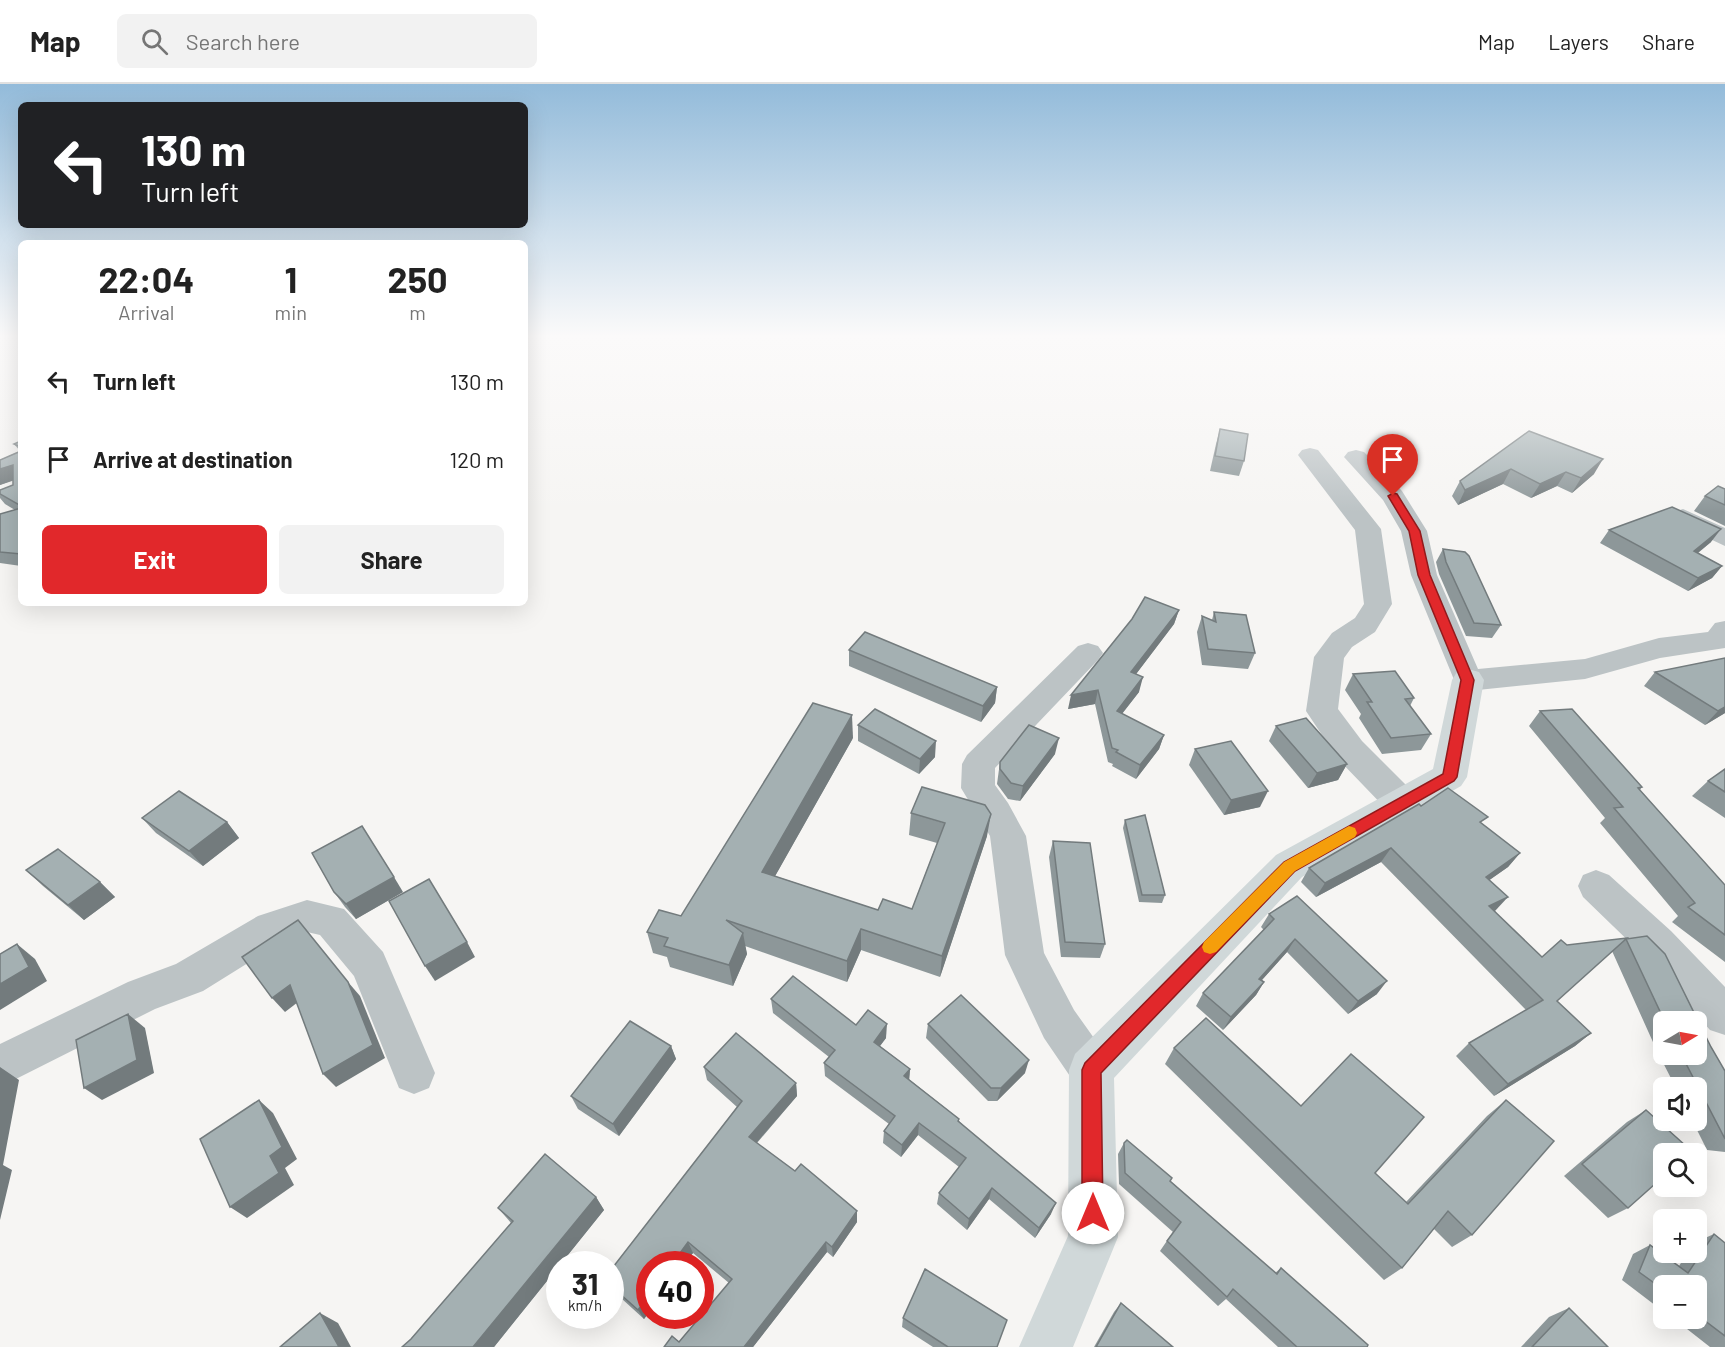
<!DOCTYPE html>
<html lang="en">
<head>
<meta charset="utf-8">
<style>
  :root { --surface:#fff; --page:#f2f2f2; --text:#222; --muted:#767676; --line:#e0e0e0; --accent:#e1282b }
  body { margin:0; font-family:Barlow,sans-serif; background:var(--page); color:var(--text); height:100vh; display:flex; flex-direction:column; font-size:22px; white-space:nowrap }
  * { box-sizing:border-box; margin:0 }
  p { font-size:20px; color:var(--muted) }
  .icon { flex:none; width:33px; height:33px; fill:none; stroke:currentColor; stroke-width:2; stroke-linecap:round; stroke-linejoin:round }
  .map { position:relative; flex:1; overflow:hidden }
  .panel { position:absolute; left:18px; top:156px; width:510px; height:366px; display:flex; flex-direction:column; background:var(--surface); border-radius:9px; box-shadow:0 6px 24px #0002 }
  .panel>* { flex:none }
  .hud { position:absolute; left:18px; top:18px; width:510px; height:126px; border-radius:9px; box-shadow:0 6px 24px #0002; background:#202124; color:#fff; overflow:hidden }
  .needle { width:39px; rotate:80deg }
  .tools { position:absolute; left:1653px; top:927px; display:grid; gap:12px }
  .tools a { display:grid; place-items:center; width:54px; height:54px; border-radius:9px; background:var(--surface); box-shadow:0 6px 24px #0002; font-size:30px }
  .speed { position:absolute; left:546px; top:1167px; display:flex; gap:12px; font-size:30px; font-weight:700; text-align:center }
  .speed>* { display:grid; place-content:center; width:78px; height:78px; border-radius:50%; background:var(--surface); box-shadow:0 6px 24px #0002; line-height:1 }
  .speed small { font-size:15px; font-weight:400 }
  .speed .limit { border:9px solid #d22; background:#fff; color:#111 }
  .pin { position:absolute; display:grid; place-items:center; width:51px; height:51px; color:#fff; margin:-62px -26px; border-radius:50% 50% 50% 0; rotate:-45deg; box-shadow:0 0 6px #0007 }
  .pin .icon { rotate:45deg }
  .me { position:absolute; width:66px; margin:-33px; rotate:0deg; stroke-linejoin:round; filter:drop-shadow(0 0 4px #0008) }
  .turn { display:flex; align-items:center; gap:21px; height:126px; padding:0 24px; font-size:27px }
  .turn .icon { width:78px; height:78px; stroke-width:2.5 }
  .turn b { display:block; font-size:42px; line-height:51px }
  .eta { display:flex; justify-content:space-evenly; align-items:center; height:102px; text-align:center }
  .eta b { font-size:36px; font-weight:700; line-height:42px }
  .button { display:flex; gap:12px; margin-top:auto; padding:12px 24px }
  .button a { flex:1; height:69px; border-radius:9px; background:var(--accent); color:#fff; font-size:24px; font-weight:700; line-height:69px; text-align:center }
  .button a+a { background:var(--page); color:var(--text) }
  ul { padding:0; list-style:none }
  li { display:flex; align-items:center; gap:18px; height:78px; padding:0 24px }
  li div { flex:1 }
  li b { display:block; font-size:22px }
  li em { font-style:normal }
  header { display:flex; align-items:center; gap:36px; box-sizing:border-box; height:84px; padding:0 30px; background:var(--surface); border-bottom:2px solid var(--line) }
  header strong { font-size:28px }
  nav { display:flex; gap:33px; margin-inline-start:auto; font-size:21px }
  .search { width:420px; height:54px; background:var(--page); display:flex; align-items:center; gap:15px; box-sizing:border-box; padding:0 21px; border-radius:9px; color:var(--muted); font-size:22px }
  .map>svg:first-child { display:block }
  .lines { fill:none; stroke-linecap:round; stroke-linejoin:round }
  .street { fill:#bcc3c5; fill-rule:evenodd }
  .secondary { fill:#d0d8d9; fill-rule:evenodd }
  .wall { fill:#8d9799; fill-rule:evenodd }
  .shaded-wall { fill:#737b7d }
  .building { fill:#a4b0b2; stroke:#737b7d; stroke-width:1.5 }
  .route { fill:#e1282b; stroke:#921a1c; stroke-width:1.5 }
  .slow { fill:#f59e0b }
</style>
</head>
<body>
<header>
<strong>Map</strong>
<div class="search"><svg class="icon" aria-label="search" viewBox="0 0 24 24"><circle cx="10" cy="10" r="6"/><path d="M15 15l6 6"/></svg>Search here</div>
<nav><a>Map</a><a>Layers</a><a>Share</a></nav>
</header>
<div class="map">
<svg width="1725" height="1263" viewBox="0 0 1725 1263">
  <rect width="100%" height="100%" fill="#f6f5f3"/>
  <g class="lines">
    <g class="street">
      <path d="M1310 364 1318 366 1381 445 1392 520 1375 548 1352 563 1344 574 1338 625 1362 657 1414 709 1419 719 1414 729 1402 732 1390 729 1338 675 1306 627 1314 573 1332 549 1355 534 1364 520 1355 446 1298 371 1302 366Z"/>
      <path d="M1356 366 1364 368 1402 407 1427 447 1437 491 1478 585 1585 575 1659 554 1708 548 1715 539 1725 537V564L1660 574 1585 595 1468 607 1457 603 1411 491 1401 447 1383 416 1344 373 1348 368Z"/>
      <path d="M1683 425 1725 444V462L1674 438 1670 433 1674 428Z"/>
      <path d="M1088 559 1098 562 1103 569 1098 576 995 684V701L1008 719 1026 752 1044 869 1074 926 1106 971 1112 986 1106 1001 1091 1007 1076 1001 1044 954 1005 871 990 752 961 704 962 680 967 671 1078 562Z"/>
      <path d="M1596 786 1609 791 1671 847 1725 903V951L1710 946 1643 871 1583 813 1578 802 1583 791Z"/>
      <path d="M307 816 344 825 383 868 435 989 429 1004 414 1010 399 1004 354 892 320 851 307 848 285 856 203 907 155 925 0 1003V960L128 898 176 880 258 832Z"/>
    </g>
    <path class="secondary" d="M1468 585 1479 588 1484 596 1467 693 1461 702 1302 793 1114 994 1118 1153 1073 1263H1019L1068 1152 1069 986 1075 970 1276 771 1433 685 1452 596 1457 588Z"/>
  </g>
  <g class="wall">
    <path d="M1220 345 1244 377 1239 392 1210 387 1216 360Z"/>
    <path d="M1529 347 1594 390 1572 409 1557 402 1531 414 1503 400 1458 421 1452 412 1460 397Z"/>
    <path d="M21 357V482L0 479V430L15 426 5 420 0 414V406L13 401V396L0 401V376L20 367 14 360Z"/>
    <path d="M1725 405V442L1694 427 1705 412Z"/>
    <path d="M1609 446 1711 458 1698 469 1722 482 1712 494 1688 507 1600 459Z"/>
    <path d="M1443 465 1501 541 1492 554 1466 552 1439 490 1436 478Z"/>
    <path d="M1179 526 1174 540 1136 590 1139 608 1122 630 1164 651 1159 665 1136 695 1112 682 1113 680 1108 678 1095 620 1068 625Z"/>
    <path d="M1214 528 1255 569 1248 585 1202 581 1197 548 1202 532 1212 536Z"/>
    <path d="M849 566 997 603 995 619 981 638 849 582Z"/>
    <path d="M1655 588 1725 629 1705 641 1644 602Z"/>
    <path d="M1353 590 1414 614 1410 622 1431 650 1421 666 1382 670 1359 634 1361 630 1345 606Z"/>
    <path d="M1540 627 1642 703 1640 706 1725 801V878L1672 838 1678 832 1600 739 1605 734 1529 642Z"/>
    <path d="M858 641 935 673 919 690 858 657Z"/>
    <path d="M1276 642 1347 680 1338 696 1308 704 1269 657Z"/>
    <path d="M853 654 775 792 878 826 912 825 937 759 909 751 911 729 987 752 940 893 861 866 847 898 745 862 747 870 733 902 670 883 667 873 653 869 647 848 681 832Z"/>
    <path d="M1195 665 1260 723 1224 731 1189 681Z"/>
    <path d="M1055 670 1020 717 1008 715 997 700 1000 678Z"/>
    <path d="M1725 685V734L1692 712 1708 697Z"/>
    <path d="M1421 722 1482 740 1520 769 1508 783 1489 796 1495 827 1557 917 1591 949 1575 962 1494 1012 1456 972 1469 959 1526 926 1381 778 1316 813 1301 798 1309 784Z"/>
    <path d="M142 734 227 738 239 754 203 782 156 749Z"/>
    <path d="M1125 736 1165 811 1162 819 1139 818 1123 744Z"/>
    <path d="M1053 757 1105 860 1100 874 1061 873 1049 773Z"/>
    <path d="M26 786 100 798 115 813 84 836 43 802Z"/>
    <path d="M334 808H403L356 835 345 823Z"/>
    <path d="M1269 830 1377 910 1348 930 1287 868 1262 896 1264 898 1256 911 1223 946 1196 922 1203 909 1264 846 1261 843Z"/>
    <path d="M1647 852 1665 870 1711 963 1725 987V1068L1707 1066 1692 1036H1696V1004H1676L1657 967 1612 867 1626 855ZM1664 938H1696V970H1664Z"/>
    <path d="M771 915 856 941 886 954 880 962 910 985 909 995 959 1035V1037L1051 1130 1035 1154 989 1115 967 1146 937 1120 939 1109 959 1083 918 1051 901 1073 883 1059 884 1047 889 1040 825 992 824 979 829 973 773 929Z"/>
    <path d="M928 940 1025 989 997 1017H988L926 954Z"/>
    <path d="M671 962 676 975 619 1052 578 1025 571 1012Z"/>
    <path d="M1174 964 1301 1022 1406 1118 1487 1032 1506 1016 1472 1151 1452 1163 1434 1145 1402 1184 1384 1196 1165 980Z"/>
    <path d="M704 983 796 999 797 1012 757 1059 857 1138 833 1173 827 1168 753 1263H664L679 1258 729 1199 693 1169 684 1180H650V1227L644 1235 610 1204V1187L737 1023 707 996Z"/>
    <path d="M1646 1026 1628 1124 1608 1134 1564 1092 1627 1038Z"/>
    <path d="M1124 1059 1170 1097 1275 1189 1281 1184 1367 1263H1278L1226 1215 1218 1222 1160 1167 1173 1148 1119 1100 1118 1070Z"/>
    <path d="M596 1113 604 1126 494 1263 411 1255 511 1139 498 1124Z"/>
    <path d="M1714 1150 1725 1159V1263H1710L1673 1234H1696V1202H1664V1228L1622 1196 1633 1170 1650 1161 1679 1182 1688 1168H1696V1158Z"/>
    <path d="M1121 1219 1173 1263H1094L1114 1228Z"/>
    <path d="M1569 1224 1608 1263H1521L1549 1233Z"/>
    <path d="M903 1234 997 1263H933L902 1243Z"/>
  </g>
  <g class="shaded-wall">
    <path d="M1603 375 1594 390 1572 409 1581 394Z"/>
    <path d="M13 381 21 394 0 401V385Z"/>
    <path d="M1511 385 1503 400 1458 421 1465 406Z"/>
    <path d="M1566 388 1557 402 1531 414 1540 400Z"/>
    <path d="M1721 445 1711 458 1684 480 1694 467Z"/>
    <path d="M1722 482 1712 494 1688 507 1698 494Z"/>
    <path d="M1179 526 1174 540 1127 602 1131 588Z"/>
    <path d="M1143 593 1139 608 1113 641 1117 627Z"/>
    <path d="M997 603 995 619 981 638 983 622Z"/>
    <path d="M1098 606 1095 620 1068 625 1071 611Z"/>
    <path d="M1725 623V629L1705 641 1718 627Z"/>
    <path d="M852 631 853 654 765 810 762 788Z"/>
    <path d="M1164 651 1159 665 1136 695 1140 681Z"/>
    <path d="M1059 654 1055 670 1020 717 1023 702Z"/>
    <path d="M936 657 935 673 919 690 920 675Z"/>
    <path d="M1347 680 1338 696 1308 704 1317 689Z"/>
    <path d="M1268 707 1260 723 1224 731 1231 716Z"/>
    <path d="M991 730 987 752 940 893 942 872Z"/>
    <path d="M227 738 239 754 203 782 189 767Z"/>
    <path d="M1391 764 1381 778 1316 813 1325 799Z"/>
    <path d="M1520 769 1508 783 1474 807 1486 793Z"/>
    <path d="M394 793 403 808 356 835 346 820Z"/>
    <path d="M100 798 115 813 84 836 68 821Z"/>
    <path d="M1508 813 1495 827 1477 836 1489 822Z"/>
    <path d="M861 845V866L847 898V877Z"/>
    <path d="M743 849 747 870 733 902 729 881Z"/>
    <path d="M1295 855 1287 868 1251 908 1259 895Z"/>
    <path d="M467 858 475 873 435 897 425 882Z"/>
    <path d="M17 860 35 875 47 897 0 926V900Z"/>
    <path d="M1387 897 1377 910 1348 930 1358 917Z"/>
    <path d="M348 898 360 912 385 974 336 1003 323 990Z"/>
    <path d="M1264 898 1256 911 1223 946 1231 933Z"/>
    <path d="M290 901 302 915 285 928 272 914Z"/>
    <path d="M128 930 145 944 154 989 102 1016 84 1004Z"/>
    <path d="M887 940 886 954 873 971 874 958Z"/>
    <path d="M1591 949 1575 962 1494 1012 1508 1000Z"/>
    <path d="M671 962 676 975 619 1052 613 1040Z"/>
    <path d="M1029 976 1025 989 997 1017 1001 1004Z"/>
    <path d="M0 983 19 996 3 1081 12 1086 0 1136Z"/>
    <path d="M910 985 909 998 904 992Z"/>
    <path d="M796 999 797 1012 751 1065 749 1053Z"/>
    <path d="M259 1016 273 1029 297 1075 285 1084 294 1101 247 1134 230 1123 270 1072Z"/>
    <path d="M919 1039 918 1051 901 1073 902 1061Z"/>
    <path d="M992 1104 989 1115 967 1146 969 1135Z"/>
    <path d="M596 1113 604 1126 494 1263H473Z"/>
    <path d="M1056 1119 1051 1130 1035 1154 1039 1144Z"/>
    <path d="M857 1127V1138L833 1173 832 1163Z"/>
    <path d="M688 1158 693 1169 684 1180H672Z"/>
    <path d="M826 1158 827 1168 753 1263H744Z"/>
    <path d="M650 1210V1227L644 1235 638 1226Z"/>
    <path d="M320 1229 338 1239 351 1263H339Z"/>
  </g>
  <g class="building">
    <path d="M1220 345 1248 350 1244 377 1215 372Z"/>
    <path d="M1529 347 1603 375 1581 394 1566 388 1540 400 1511 385 1465 406 1460 397Z"/>
    <path d="M21 357V363L14 360Z"/>
    <path d="M21 367V422L0 410V406L13 401V381L0 385V376Z"/>
    <path d="M1718 402 1725 405V421L1705 412Z"/>
    <path d="M1672 423 1721 445 1694 467 1722 482 1698 494 1609 446Z"/>
    <path d="M21 424V470L0 468V430Z"/>
    <path d="M1443 465 1465 468 1469 472 1501 541 1474 539 1446 478Z"/>
    <path d="M1145 513 1179 526 1131 588 1143 593 1117 627 1164 651 1140 681 1116 668 1118 666 1112 664 1098 606 1071 611 1132 535Z"/>
    <path d="M1214 528 1246 531 1255 569 1208 565 1202 532 1216 538Z"/>
    <path d="M865 548 997 603 983 622 849 566Z"/>
    <path d="M1725 574V623L1718 627 1655 588Z"/>
    <path d="M1395 587 1414 614 1405 615 1431 650 1391 654 1367 618H1372L1353 590Z"/>
    <path d="M813 619 852 631 762 788 878 826 883 815 912 825 945 739 911 729 922 703 985 721 991 730 942 872 861 845 847 877 726 836 743 849 729 881 664 862 668 854 647 848 659 826 681 832Z"/>
    <path d="M875 625 936 657 920 675 858 641Z"/>
    <path d="M1572 625 1642 703 1638 704 1725 801V851L1688 823 1695 819 1614 724 1623 723 1540 627Z"/>
    <path d="M1306 634 1347 680 1317 689 1276 642Z"/>
    <path d="M1029 641 1059 654 1023 702 1011 699 1000 685V678Z"/>
    <path d="M1231 657 1268 707 1231 716 1195 665Z"/>
    <path d="M1725 685V708L1708 697Z"/>
    <path d="M1448 704 1488 733 1480 738 1520 769 1486 793 1508 813 1489 822 1542 873 1561 856 1567 861 1627 854 1557 917 1591 949 1508 1000 1469 959 1543 916 1391 764 1325 799 1309 784 1419 720 1421 722Z"/>
    <path d="M179 707 227 738 189 767 142 734Z"/>
    <path d="M1145 731 1165 811H1142L1125 736Z"/>
    <path d="M362 742 394 793 346 820 334 808 312 769Z"/>
    <path d="M1053 757 1090 759 1105 860 1065 858Z"/>
    <path d="M58 765 100 798 68 821 26 786Z"/>
    <path d="M429 795 467 858 425 882 389 817Z"/>
    <path d="M1297 812 1387 897 1358 917 1295 855 1259 895 1264 898 1231 933 1203 909 1274 835 1269 830Z"/>
    <path d="M298 836 348 898 373 961 323 990 290 901 272 914 242 873Z"/>
    <path d="M1647 852 1665 870 1711 963 1725 987V1055L1681 970H1696V938H1665L1626 855Z"/>
    <path d="M17 860 29 883 0 900V870Z"/>
    <path d="M793 892 856 941 868 926 887 940 874 958 910 985 904 992 959 1035 958 1037 1056 1119 1039 1144 992 1104 969 1135 939 1109 966 1074 919 1039 902 1061 884 1047 895 1032 824 979 835 966 771 915Z"/>
    <path d="M961 911 1029 976 1001 1004H991L928 940Z"/>
    <path d="M128 930 137 976 84 1004 76 956Z"/>
    <path d="M1206 934 1301 1022 1351 970 1424 1033 1375 1089 1408 1120 1506 1016 1554 1057 1472 1151 1448 1127 1402 1184 1174 964Z"/>
    <path d="M630 937 671 962 613 1040 571 1012Z"/>
    <path d="M736 949 796 999 749 1053 795 1087 801 1080 857 1127 832 1163 826 1158 744 1263H664L672 1252 679 1258 732 1195 688 1158 672 1180H650V1210L638 1226 610 1201V1187L742 1017 704 983Z"/>
    <path d="M259 1016 282 1063 270 1072 279 1089 230 1123 200 1055Z"/>
    <path d="M1646 1026 1686 1062V1070H1664V1092L1628 1124 1582 1080Z"/>
    <path d="M1127 1056 1172 1094 1170 1097 1277 1190 1281 1184 1368 1261 1367 1263H1297L1233 1205 1227 1213 1167 1157 1181 1138 1125 1089 1124 1059Z"/>
    <path d="M545 1070 596 1113 473 1263H402L411 1255 513 1137 498 1124Z"/>
    <path d="M1714 1150 1725 1159V1252L1696 1230V1202H1664V1206L1639 1188 1650 1161 1688 1189Z"/>
    <path d="M925 1185 1007 1236 997 1263H948L903 1234Z"/>
    <path d="M1121 1219 1173 1263H1096Z"/>
    <path d="M1569 1224 1608 1263H1532Z"/>
    <path d="M320 1229 339 1263H280Z"/>
  </g>
  <linearGradient id="sky" x2="0" y2="1"><stop stop-color="#93bbda"/><stop offset="0.59" stop-color="#fbfafa"/><stop offset="1" stop-color="#fbfafa" stop-opacity="0"/></linearGradient>
  <rect width="1725" height="428" fill="url(#sky)"/>
  <path class="route" d="M1393 409 1397 410 1420 447 1430 491 1474 596 1457 693 1454 697 1295 787 1101 989 1103 1129 1100 1136 1093 1139 1085 1136 1082 1129V986L1085 979 1284 778 1443 690 1461 596 1418 491 1409 447 1388 412Z"/>
  <path class="slow" d="M1349 742 1355 744 1357 749 1355 753 1295 787 1216 868 1210 870 1204 868 1202 863 1204 858 1284 778Z"/>
</svg>
<div class="tools">
<a><svg class="needle" viewBox="-14 -14 28 28"><path d="M0-13l5 13h-10z" fill="#e53935"/><path d="M0 13l5-13h-10z" fill="#767676"/></svg></a>
<a><svg class="icon" aria-label="sound" viewBox="0 0 24 24"><path d="M4 9h4l5-4v14l-5-4H4zM17 9q2 3 0 6"/></svg></a>
<a><svg class="icon" aria-label="search" viewBox="0 0 24 24"><circle cx="10" cy="10" r="6"/><path d="M15 15l6 6"/></svg></a>
<a>+</a>
<a>−</a>
</div>
<div class="speed"><div>31<small>km/h</small></div><div class="limit">40</div></div>
<div class="pin" style="left:1393px;top:412px;background:#d93025"><svg class="icon" aria-label="arrive" viewBox="0 0 24 24"><path d="M6 21V4h12l-3 4 3 4H6"/></svg></div>
<svg class="me" style="left:1093px;top:1129px" viewBox="-20 -20 40 40"><circle r="19" fill="#fff"/><path d="M0-13L10 11 0 6-10 11z" fill="#e1282b"/></svg>
<div class="hud">
<div class="turn"><svg class="icon" aria-label="left" viewBox="0 0 24 24"><path d="M17 20v-9H6M10 6l-5 5 5 5"/></svg><div><b>130 m</b>Turn left</div></div>
</div>
<section class="panel">
<div class="eta">
<div><b>22:04</b><p>Arrival</p></div>
<div><b>1</b><p>min</p></div>
<div><b>250</b><p>m</p></div>
</div>
<ul>
<li><svg class="icon" aria-label="left" viewBox="0 0 24 24"><path d="M17 20v-9H6M10 6l-5 5 5 5"/></svg><div><b>Turn left</b></div><em>130 m</em></li>
<li><svg class="icon" aria-label="arrive" viewBox="0 0 24 24"><path d="M6 21V4h12l-3 4 3 4H6"/></svg><div><b>Arrive at destination</b></div><em>120 m</em></li>
</ul>
<div class="button"><a>Exit</a><a>Share</a></div>
</section>
</div>
</body>
</html>
